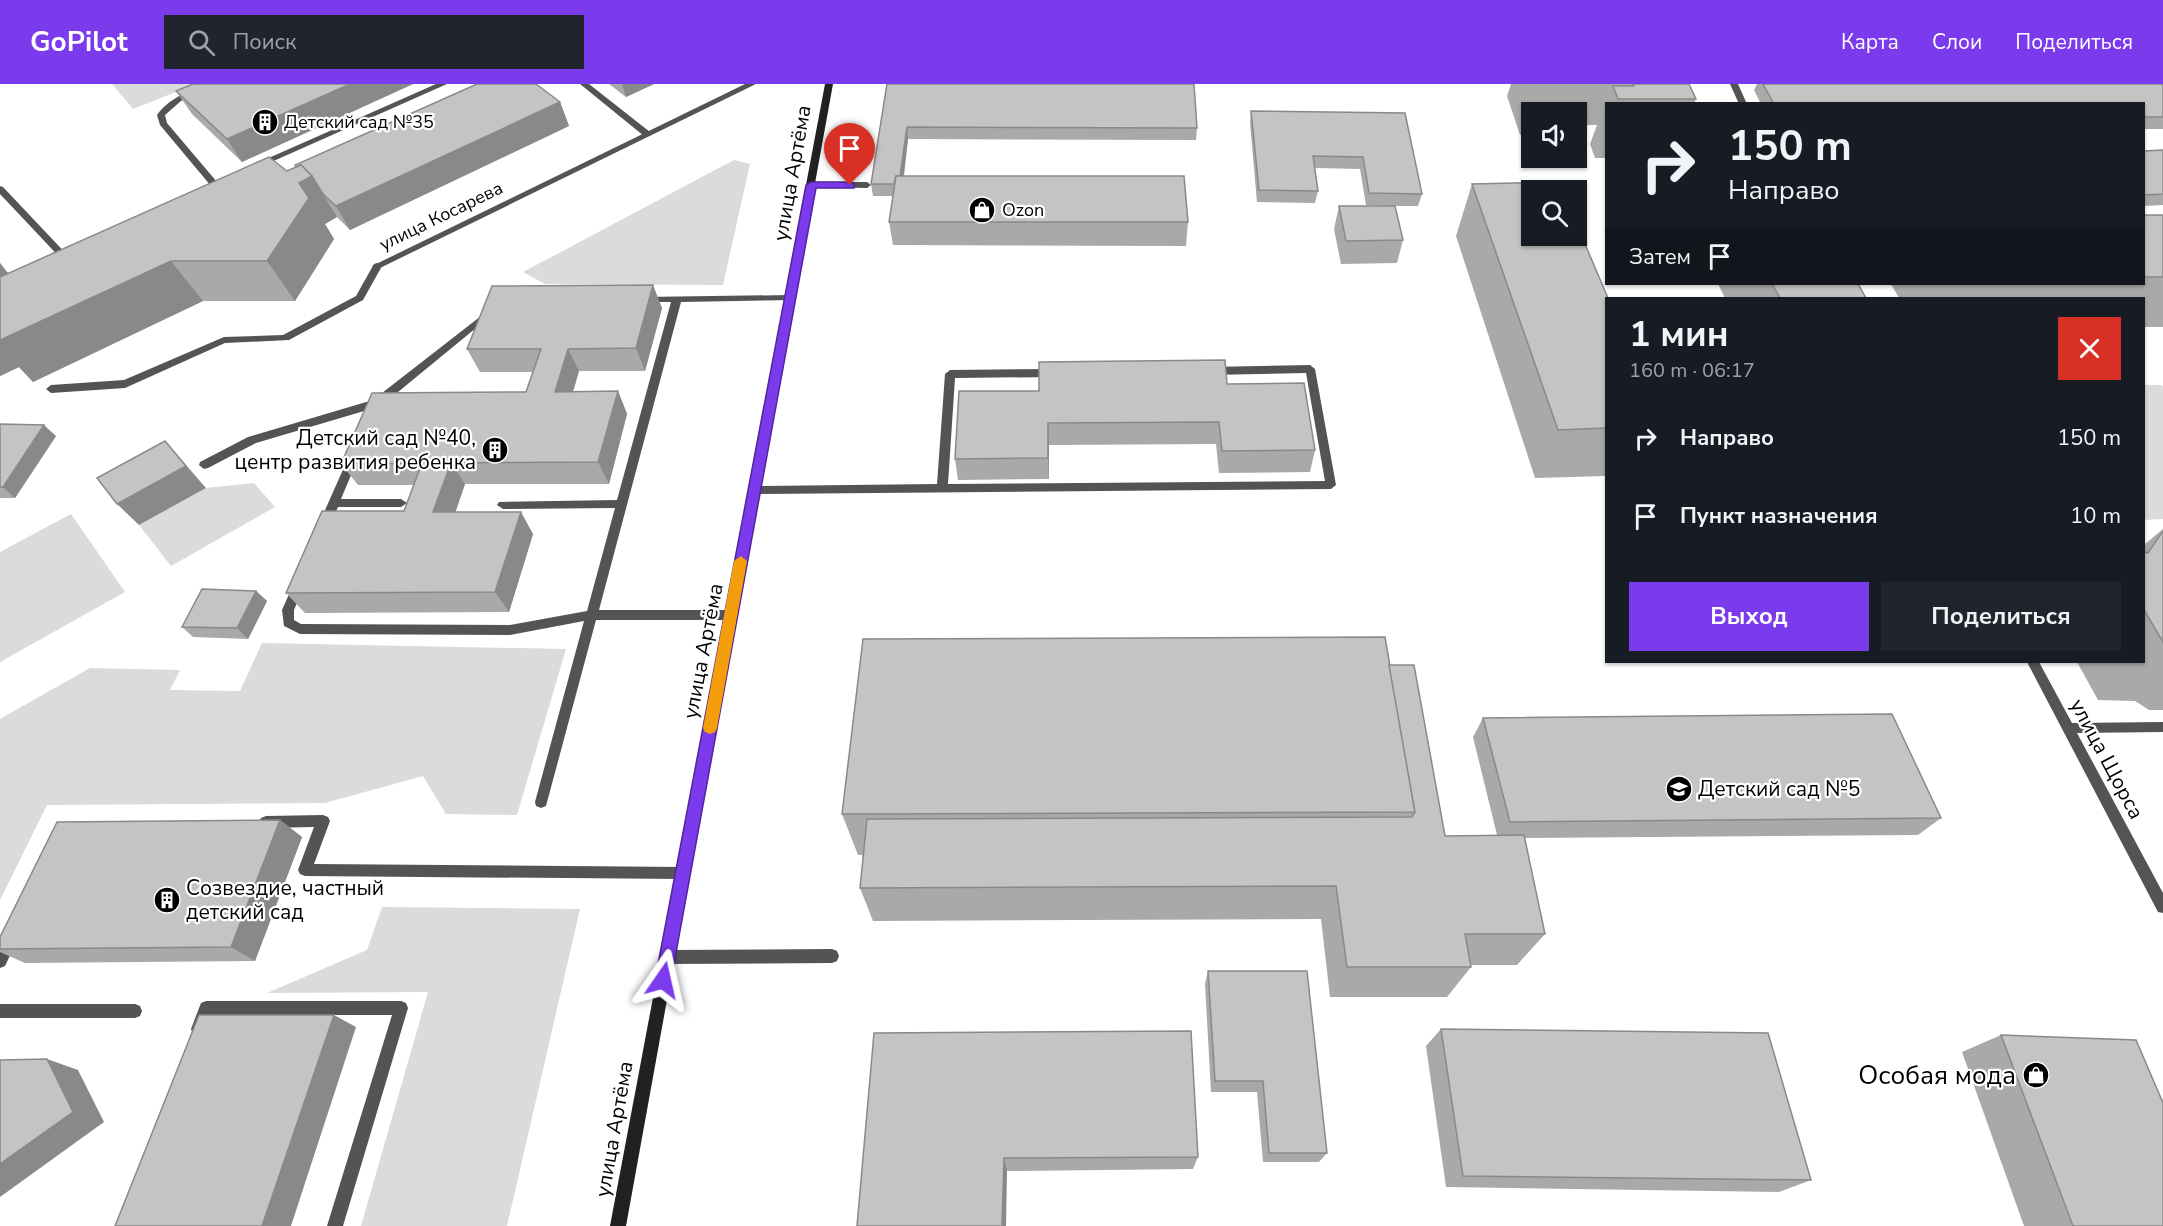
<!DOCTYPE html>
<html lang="ru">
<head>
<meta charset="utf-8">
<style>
  :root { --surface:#171b24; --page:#20242c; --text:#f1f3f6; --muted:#9ea1a6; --accent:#7c3aed }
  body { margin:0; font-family:"Nunito Sans",sans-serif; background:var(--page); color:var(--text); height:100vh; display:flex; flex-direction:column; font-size:22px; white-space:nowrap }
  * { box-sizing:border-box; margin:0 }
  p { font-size:20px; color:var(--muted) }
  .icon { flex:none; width:33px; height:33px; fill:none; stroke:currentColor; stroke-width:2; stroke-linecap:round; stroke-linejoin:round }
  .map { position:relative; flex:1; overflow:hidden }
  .sheet { position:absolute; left:1605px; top:213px; width:540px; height:366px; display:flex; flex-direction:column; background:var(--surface); border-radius:0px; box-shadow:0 2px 4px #0004 }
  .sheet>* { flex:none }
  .top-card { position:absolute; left:1605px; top:18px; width:540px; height:183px; border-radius:0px; box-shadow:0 2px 4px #0004; background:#171b24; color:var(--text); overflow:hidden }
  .buttons { position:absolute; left:1521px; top:18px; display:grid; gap:12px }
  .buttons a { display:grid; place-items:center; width:66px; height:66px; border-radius:0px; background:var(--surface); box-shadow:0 2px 4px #0004; font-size:30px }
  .pin { position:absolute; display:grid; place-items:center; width:51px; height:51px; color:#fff; margin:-62px -26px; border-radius:50% 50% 50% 0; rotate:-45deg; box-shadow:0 0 6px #0007 }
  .pin .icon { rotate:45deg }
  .me { position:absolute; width:66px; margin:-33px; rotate:11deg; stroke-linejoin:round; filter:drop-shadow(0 0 4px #0008) }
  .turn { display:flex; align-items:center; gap:21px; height:126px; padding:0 24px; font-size:27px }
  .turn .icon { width:78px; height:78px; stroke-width:2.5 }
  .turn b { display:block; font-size:42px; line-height:51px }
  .then { display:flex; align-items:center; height:57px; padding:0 24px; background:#0003; gap:12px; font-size:22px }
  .round { display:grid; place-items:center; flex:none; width:63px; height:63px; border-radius:0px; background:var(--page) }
  .summary { display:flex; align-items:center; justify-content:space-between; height:102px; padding:0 24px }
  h1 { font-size:36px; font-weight:700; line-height:45px }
  .primary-button { display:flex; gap:12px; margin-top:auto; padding:12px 24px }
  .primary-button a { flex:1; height:69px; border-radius:0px; background:var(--accent); color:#fff; font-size:24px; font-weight:700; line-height:69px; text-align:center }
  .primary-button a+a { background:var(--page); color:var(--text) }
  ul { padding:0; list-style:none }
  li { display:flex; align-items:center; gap:18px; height:78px; padding:0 24px }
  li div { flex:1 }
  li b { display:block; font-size:22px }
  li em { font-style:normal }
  header { display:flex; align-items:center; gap:36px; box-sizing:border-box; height:84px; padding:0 30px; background:var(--accent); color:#fff }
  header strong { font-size:28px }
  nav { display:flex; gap:33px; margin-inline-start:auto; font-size:21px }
  .search { width:420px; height:54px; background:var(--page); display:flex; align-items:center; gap:15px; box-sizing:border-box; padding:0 21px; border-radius:0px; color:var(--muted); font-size:22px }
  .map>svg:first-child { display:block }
  .green { fill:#dbdbdb }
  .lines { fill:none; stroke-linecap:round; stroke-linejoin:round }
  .service { fill:#545454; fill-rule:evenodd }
  .minor { fill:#545454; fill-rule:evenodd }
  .secondary { fill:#212121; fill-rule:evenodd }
  .wall { fill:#a9a9a9 }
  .shaded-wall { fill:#898989 }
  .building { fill:#c4c4c4; stroke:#898989; stroke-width:1.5 }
  .route { fill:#7c3aed; stroke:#51269a; stroke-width:1.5 }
  .slow { fill:#f59e0b }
  .labels { text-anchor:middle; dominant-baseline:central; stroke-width:4.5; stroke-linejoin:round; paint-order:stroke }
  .far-poi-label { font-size:18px; fill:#000; stroke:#fff; text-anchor:start }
  .far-street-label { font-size:18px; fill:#000; stroke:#fff }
  .street-label { font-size:21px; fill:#000; stroke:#fff }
  .poi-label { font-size:21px; fill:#000; stroke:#fff; text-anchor:start }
  .near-poi-label { font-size:26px; fill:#000; stroke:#fff; text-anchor:end }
</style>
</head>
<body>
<header>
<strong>GoPilot</strong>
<div class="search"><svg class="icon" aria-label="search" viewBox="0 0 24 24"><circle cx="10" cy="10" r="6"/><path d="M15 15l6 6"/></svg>Поиск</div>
<nav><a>Карта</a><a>Слои</a><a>Поделиться</a></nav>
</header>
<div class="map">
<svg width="2163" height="1142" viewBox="0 0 2163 1142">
  <rect width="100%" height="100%" fill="#fff"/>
  <g class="green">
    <path d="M112 0H196L133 25Z"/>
    <path d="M734 76 750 80 723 201 545 200 523 188Z"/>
    <path d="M2144 301H2161L2163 303V435L2144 436Z"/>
    <path d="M254 399 275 423 171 482 139 441 206 404Z"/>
    <path d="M71 430 125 508 0 578V468Z"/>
    <path d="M262 559 566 565 517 731 446 730 423 692 325 719 47 721 0 816V635L90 584 180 586 170 606 240 607Z"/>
    <path d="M382 823 580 825 507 1142H361L428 908 267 909 367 866Z"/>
  </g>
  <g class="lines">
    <g class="service">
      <path d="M208 0H219L181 17 165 31 167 39 217 98V102H211L160 41 157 31C170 13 188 8 208 0Z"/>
      <path d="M436 0H447L260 83H254L253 81Z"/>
      <path d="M580 0H589L650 48V52H644Z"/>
      <path d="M811 98H867L871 101 867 104 808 103 807 101Z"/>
      <path d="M0 102 3 103 72 176V180H66L0 110Z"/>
      <path d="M377 179 382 182 363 216 289 256 225 259 125 304 51 309 46 305 51 301 124 296 224 253 283 251 356 212 374 180Z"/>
      <path d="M790 211 793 212V216L681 218 599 526H731L735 528 737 531 735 534 731 536H596L546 722 541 724 536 722 535 718 584 537 510 551 300 550 284 542 282 526 294 499H302L304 502 294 526V536L301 540 510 541 587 527 615 424 503 425 497 421 499 418 617 416 671 218H645L640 215 642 213Z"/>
      <path d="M490 225 495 228 493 230 381 322 256 359 208 384 204 385 199 381 200 378 248 353 373 316Z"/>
      <path d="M1310 281 1315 285 1336 401 1331 405 754 410 749 406 754 402 937 400 945 290 950 286 1055 285 1060 289 1055 293 955 294 948 400 1325 397 1306 289 1210 291 1205 287 1210 283Z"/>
      <path d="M354 368 359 372 341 415H401L407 419 401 423H338L328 445H320L318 442 349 372Z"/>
      <path d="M323 731 328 733 330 737 314 780 683 783 688 785 690 789 688 793 683 795 305 792 300 790 298 786 314 743 266 744 261 742 259 738 261 734 266 732Z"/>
      <path d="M10 850 15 852 17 857 5 882 0 884V862L5 852Z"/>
      <path d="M832 865 837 867 839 872 837 877 832 879 667 880 662 878 660 873 662 868 667 866Z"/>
      <path d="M206 917H401L406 919 408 924 343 1142H327L392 931H210L203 950 198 952 193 950 191 945 201 919Z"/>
      <path d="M0 920H135L140 922 142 927 140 932 135 934H0Z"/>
    </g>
    <g class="minor">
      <path d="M745 0H756L380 184H374L372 182Z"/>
      <path d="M1730 0H1738L1747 20H1739Z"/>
      <path d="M2027 578H2039L2072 639 2163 638V648L2077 649 2163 809V829L2158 828Z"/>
    </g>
    <path class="secondary" d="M825 0H833L626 1142H610Z"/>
  </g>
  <g class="wall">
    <path d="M193 0H413L242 78 192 30 176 7Z"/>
    <path d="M609 0H654L626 13Z"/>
    <path d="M887 0 1197 44 1196 56 908 55 904 92 1188 138 1186 162 893 161 889 138 893 112H873L871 100Z"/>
    <path d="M1511 0H1689L1696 15 1694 20H1606V74H1595L1590 60 1597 41H1576V28H1532V51H1520L1507 12Z"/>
    <path d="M1757 0H2163V45H2144V20H1761L1754 6Z"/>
    <path d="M560 18 569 42 350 146 337 133 325 140 334 155 295 217H203L33 298 19 283 0 292V179L8 189 287 87Z"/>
    <path d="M1251 27 1405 29 1422 110 1418 122H1395L1403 156 1397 179 1341 180 1334 145 1339 122H1389L1366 121 1360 85 1315 84 1318 107 1315 119 1257 118 1250 39Z"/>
    <path d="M2163 66V121L2144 122V67Z"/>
    <path d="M1472 100 1606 214V392L1535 394 1456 152Z"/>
    <path d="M2144 131H2163V243H2144V214H1899L1891 200H2144Z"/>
    <path d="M1718 200H1858L1866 214H1725Z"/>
    <path d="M662 224 645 287H579L573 308 618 307 627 330 609 400H465L455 428 533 450 509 528 305 529 286 509 404 427 414 401H358L341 380 526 308 533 288H480L467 265Z"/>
    <path d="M1227 300 1315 366 1310 388 1219 389 1216 360 1049 361V395L958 396 955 375 1039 307Z"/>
    <path d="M0 340 56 352 15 414H0Z"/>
    <path d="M2163 445V626H2149L2135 617 2098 616 2077 578H2144V461Z"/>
    <path d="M256 507 267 517 248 555 193 553 182 543Z"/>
    <path d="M1389 581 1445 752 1497 751 1473 653 1483 634 1941 734 1918 751 1525 754 1545 850 1517 881H1471V883L1447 913H1330L1321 835 873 837 860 804 863 771H858L842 730Z"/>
    <path d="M280 736 302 753 255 877 25 879 0 868V865Z"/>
    <path d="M1208 887 1327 1069 1319 1078H1263L1257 1008H1211L1205 900Z"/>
    <path d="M1441 945 1811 1096 1779 1108 1446 1103 1426 962Z"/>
    <path d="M874 949 1198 1073 1193 1085 1007 1087Z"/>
    <path d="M2001 951 2163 1142H2024L1962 968Z"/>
  </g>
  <g class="shaded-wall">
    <path d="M350 0H413L242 78 227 55Z"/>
    <path d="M622 0H654L626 13Z"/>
    <path d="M560 18 569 42 350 146 336 122Z"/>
    <path d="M907 43 908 55 901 112 899 100Z"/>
    <path d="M312 92 337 133 325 140 334 155 295 217 267 177 299 99Z"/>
    <path d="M171 177 203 217 33 298 19 283 0 292V256Z"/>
    <path d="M0 179 17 201 0 227Z"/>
    <path d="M653 201 662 224 645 287 636 264Z"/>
    <path d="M568 265 579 287 566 330 555 308Z"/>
    <path d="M618 307 627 330 609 400 598 378Z"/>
    <path d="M1048 339 1049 361V395L1048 374Z"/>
    <path d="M44 341 56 352 15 414 3 403Z"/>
    <path d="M165 357 206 404 139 441 117 420Z"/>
    <path d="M451 379 465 400 448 450 433 428Z"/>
    <path d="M521 428 533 450 509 528 495 508Z"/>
    <path d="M256 507 267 517 248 555 237 544Z"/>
    <path d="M280 736 302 753 255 877 231 863Z"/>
    <path d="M334 931 356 943 291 1142H262Z"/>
    <path d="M47 975 78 986 104 1038 0 1113V1080Z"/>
    <path d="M1004 1074 1007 1087 1006 1142H1002Z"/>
  </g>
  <g class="building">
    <path d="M193 0H350L227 55 176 7Z"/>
    <path d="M477 0H536L560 18 336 122 323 110 312 92 301 81 296 83 295 81Z"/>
    <path d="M887 0H1194L1197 44 907 43 900 92H896L894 100H871Z"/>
    <path d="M1633 0H1689L1696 15H1618L1613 2H1634Z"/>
    <path d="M1763 0H2163V33H2144V20H1774Z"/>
    <path d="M1251 27 1405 29 1422 110 1369 109 1363 73 1313 72 1318 107 1259 106Z"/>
    <path d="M2163 66V110L2144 111V67Z"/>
    <path d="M269 73 287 87 301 81 312 92 299 99 309 114 267 177H171L0 256V193Z"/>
    <path d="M896 92H1184L1188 138H889Z"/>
    <path d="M1560 98 1563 106H1532V152H1576V139L1608 214H1606V344L1558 346 1472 100Z"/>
    <path d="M1339 122H1395L1403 156 1346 157Z"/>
    <rect x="2144" y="131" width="19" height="62"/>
    <path d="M1772 200H1858L1866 214H1780Z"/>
    <path d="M653 201 636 264 568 265 555 308 618 307 598 378 451 379 433 428H521L495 508 286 509 322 427H404L422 379 341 380 372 309 526 308 541 265H467L492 202Z"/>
    <path d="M1225 276 1227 300 1304 299 1315 366 1222 367 1219 338 1048 339V374L955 375 959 307H1039V278Z"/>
    <path d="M0 340 44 341 3 403H0Z"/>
    <path d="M165 357 186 382 117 420 97 394Z"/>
    <path d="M2163 447V558L2144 526V468L2148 469Z"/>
    <path d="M202 505 256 507 237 544 182 543Z"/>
    <path d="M1385 553 1415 728 842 730 863 555Z"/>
    <path d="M1389 581H1414L1445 752 1524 751 1545 850H1465L1471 883H1347L1336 802 860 804 867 735 1412 733 1415 728Z"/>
    <path d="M1892 630 1941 734 1510 738 1483 634Z"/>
    <path d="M280 736 231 863 0 865V853L57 738Z"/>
    <path d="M1208 887H1307L1327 1069H1269L1263 997H1215Z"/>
    <path d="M199 931H334L262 1142H115Z"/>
    <path d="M1441 945 1768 949 1811 1096 1463 1092Z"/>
    <path d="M1191 947 1198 1073 1004 1074 1002 1142H857L874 949Z"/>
    <path d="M2001 951 2136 956 2163 1019V1142H2073Z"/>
    <path d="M47 975 73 1028 0 1080V976Z"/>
  </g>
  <path class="route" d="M850 98 854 99V104H816L671 896 669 901 663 904 657 901 655 896 806 101 811 98Z"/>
  <path class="slow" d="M741 472 747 477 717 644 715 648 710 650 705 648 703 644 734 477Z"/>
  <defs>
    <symbol id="building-disc" viewBox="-11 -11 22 22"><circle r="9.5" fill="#000" stroke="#fff"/><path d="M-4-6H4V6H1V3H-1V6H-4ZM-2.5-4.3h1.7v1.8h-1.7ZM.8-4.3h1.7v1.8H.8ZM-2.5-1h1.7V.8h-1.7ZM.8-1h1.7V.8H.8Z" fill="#fff"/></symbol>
    <symbol id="shop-disc" viewBox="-11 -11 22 22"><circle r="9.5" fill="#000" stroke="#fff"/><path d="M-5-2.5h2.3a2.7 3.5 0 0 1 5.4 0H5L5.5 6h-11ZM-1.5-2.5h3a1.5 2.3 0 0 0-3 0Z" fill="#fff"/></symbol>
    <symbol id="school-disc" viewBox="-11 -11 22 22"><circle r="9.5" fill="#000" stroke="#fff"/><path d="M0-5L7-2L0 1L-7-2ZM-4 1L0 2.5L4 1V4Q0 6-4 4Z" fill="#fff"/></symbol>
  </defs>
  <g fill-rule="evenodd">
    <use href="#building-disc" x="250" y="23" width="30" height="30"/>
    <use href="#shop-disc" x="967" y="111" width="30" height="30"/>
    <use href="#building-disc" x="480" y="351" width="30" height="30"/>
    <use href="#school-disc" x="1664" y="690" width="30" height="30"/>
    <use href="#building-disc" x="152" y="801" width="30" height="30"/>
    <use href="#shop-disc" x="2021" y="976" width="30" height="30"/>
  </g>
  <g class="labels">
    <g class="far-poi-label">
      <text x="284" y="38">Детский сад №35</text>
      <text x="1002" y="126">Ozon</text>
    </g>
    <g class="far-street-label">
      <text transform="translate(441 132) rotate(-26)">улица Косарева</text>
    </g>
    <g class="street-label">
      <text transform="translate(792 89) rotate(-80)">улица Артёма</text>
      <text transform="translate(703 567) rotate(-79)">улица Артёма</text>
      <text transform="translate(2107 675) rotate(62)">улица Щорса</text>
      <text transform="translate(614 1045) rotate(-80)">улица Артёма</text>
    </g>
    <g class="poi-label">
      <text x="476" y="354" text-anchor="end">Детский сад №40,<tspan x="476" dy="24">центр развития ребенка</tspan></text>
      <text x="1698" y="705">Детский сад №5</text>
      <text x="186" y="804">Созвездие, частный<tspan x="186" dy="24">детский сад</tspan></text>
    </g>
    <g class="near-poi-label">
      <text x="2016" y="991">Особая мода</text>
    </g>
  </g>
</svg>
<div class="buttons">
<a><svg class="icon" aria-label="sound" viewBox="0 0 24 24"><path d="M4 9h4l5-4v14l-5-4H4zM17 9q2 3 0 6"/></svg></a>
<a><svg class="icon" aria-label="search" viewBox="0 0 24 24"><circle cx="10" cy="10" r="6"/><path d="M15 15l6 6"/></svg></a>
</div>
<div class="pin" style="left:850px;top:101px;background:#d93025"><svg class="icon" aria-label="arrive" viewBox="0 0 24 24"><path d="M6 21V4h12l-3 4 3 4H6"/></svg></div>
<svg class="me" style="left:663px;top:896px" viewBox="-20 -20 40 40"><path d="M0-17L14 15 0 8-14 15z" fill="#7c3aed" stroke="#fff" stroke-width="4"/></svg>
<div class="top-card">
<div class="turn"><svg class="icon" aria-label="right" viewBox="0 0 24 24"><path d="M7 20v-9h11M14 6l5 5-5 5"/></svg><div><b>150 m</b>Направо</div></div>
<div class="then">Затем<svg class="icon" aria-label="arrive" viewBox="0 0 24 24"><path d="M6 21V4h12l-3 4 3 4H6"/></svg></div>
</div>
<section class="sheet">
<div class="summary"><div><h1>1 мин</h1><p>160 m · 06:17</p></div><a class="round" style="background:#d93025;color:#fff"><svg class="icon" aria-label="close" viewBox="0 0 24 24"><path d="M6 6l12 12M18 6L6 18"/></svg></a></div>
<ul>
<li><svg class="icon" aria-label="right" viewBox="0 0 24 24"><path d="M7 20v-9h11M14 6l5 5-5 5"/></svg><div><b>Направо</b></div><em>150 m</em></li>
<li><svg class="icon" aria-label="arrive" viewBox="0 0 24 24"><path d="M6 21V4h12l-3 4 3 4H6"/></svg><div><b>Пункт назначения</b></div><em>10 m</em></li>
</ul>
<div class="primary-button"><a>Выход</a><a>Поделиться</a></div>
</section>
</div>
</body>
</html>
